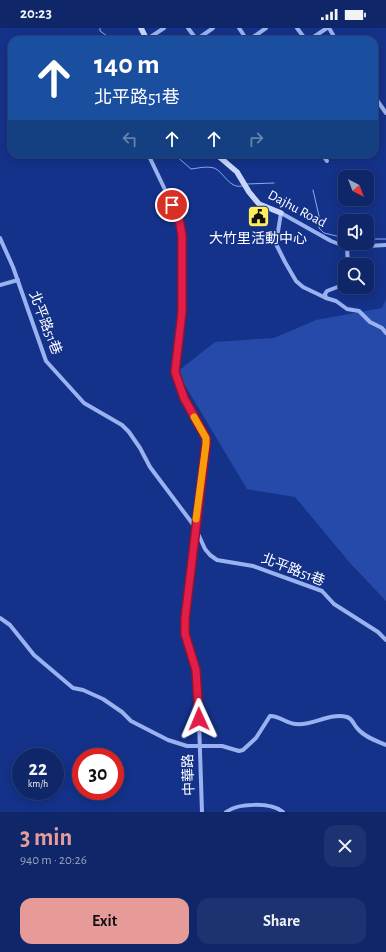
<!DOCTYPE html>
<html lang="en">
<head>
<meta charset="utf-8">
<style>
  :root { --surface:#0f2668; --page:#1d3271; --text:#f1f3f6; --muted:#9ba5c0; --line:#2f437c; --accent:#e69b98 }
  body { margin:0; font-family:"Alegreya Sans","Noto Sans TC",sans-serif; background:var(--page); color:var(--text); height:100vh; display:flex; flex-direction:column; font-size:15px; white-space:nowrap }
  * { box-sizing:border-box; margin:0 }
  p { font-size:13px; color:var(--muted) }
  .icon { flex:none; width:22px; height:22px; fill:none; stroke:currentColor; stroke-width:2; stroke-linecap:round; stroke-linejoin:round }
  .map { position:relative; height:784px; overflow:hidden }
  .sheet { display:flex; flex-direction:column; background:var(--surface); flex:1 }
  .sheet>* { flex:none }
  .hud { position:absolute; left:8px; top:8px; width:370px; height:122px; border-radius:12px; box-shadow:0 2px 10px #0003,0 0 0 1px var(--line); background:#1a4fa0; color:#fff; overflow:hidden }
  .needle { width:26px; rotate:138deg }
  .buttons { position:absolute; left:338px; top:142px; display:grid; gap:8px }
  .buttons a { display:grid; place-items:center; width:36px; height:36px; border-radius:8px; background:var(--surface); box-shadow:0 2px 10px #0003,0 0 0 1px var(--line); font-size:20px }
  .speed { position:absolute; left:12px; top:720px; display:flex; gap:8px; font-size:20px; font-weight:700; text-align:center }
  .speed>* { display:grid; place-content:center; width:52px; height:52px; border-radius:50%; background:var(--surface); box-shadow:0 2px 10px #0003,0 0 0 1px var(--line); line-height:1 }
  .speed small { font-size:10px; font-weight:400 }
  .speed .limit { border:6px solid #d22; background:#fff; color:#111 }
  .pin { position:absolute; display:grid; place-items:center; width:34px; height:34px; color:#fff; margin:-17px; border:2px solid #fff; border-radius:50%; box-shadow:0 1px 4px #0007 }
  .me { position:absolute; width:44px; margin:-22px; rotate:359deg; stroke-linejoin:round; filter:drop-shadow(0 0 3px #0008) }
  .turn { display:flex; align-items:center; gap:14px; height:84px; padding:0 20px; font-size:18px }
  .turn .icon { width:52px; height:52px; stroke-width:2.5 }
  .turn b { display:block; font-size:28px; line-height:34px }
  .lanes { display:flex; align-items:center; height:38px; padding:0 20px; background:#0003; justify-content:center; gap:20px; direction:ltr }
  .lanes .off { opacity:.35 }
  .round { display:grid; place-items:center; flex:none; width:42px; height:42px; border-radius:12px; background:var(--page) }
  .overview { display:flex; align-items:center; justify-content:space-between; height:68px; padding:0 20px }
  h1 { font-size:24px; font-weight:600; line-height:30px; color:var(--accent) }
  .cta { display:flex; gap:8px; margin-top:auto; padding:8px 20px }
  .cta a { flex:1; height:46px; border-radius:12px; background:var(--accent); color:#111; font-size:16px; font-weight:600; line-height:46px; text-align:center }
  .cta a+a { background:var(--page); color:var(--text) }
  .status { display:flex; justify-content:space-between; align-items:center; height:28px; padding:0 20px; background:var(--surface); direction:ltr }
  .status svg { height:11px; fill:currentColor }
  .map>svg:first-child { display:block }
  .green { fill:#264aa9 }
  .lines { fill:none; stroke-linecap:round; stroke-linejoin:round }
  .stream { stroke:#8daaf3; stroke-width:1 }
  .street { stroke:#9bb2f0; stroke-width:4 }
  .secondary { stroke:#c9d6fb; stroke-width:5.5 }
  .route-casing { stroke:#92132f; stroke-width:10 }
  .route { stroke:#e11d48; stroke-width:7 }
  .slow { stroke:#f59e0b; stroke-width:7 }
  .labels { text-anchor:middle; dominant-baseline:central; stroke-width:3; stroke-linejoin:round; paint-order:stroke }
  .street-label { font-size:14px; fill:#fff; stroke:#14328a }
  .poi-label { font-size:14px; fill:#fff; stroke:#14328a }
</style>
</head>
<body>
<div class="status"><b>20:23</b><svg viewBox="0 0 49 12"><path d="M0 12V9h3v3zM5 12V6h3v6zM10 12V3h3v9zM15 12V0h3v12zM26 1h20v11H26zM47 4h2v5h-2z"/></svg></div>
<div class="map">
<svg width="386" height="784" viewBox="0 0 386 784">
  <rect width="100%" height="100%" fill="#14328a"/>
  <path class="green" d="M386 271V573L350 535 295 469 247 461 177 344 215 314 274 310 316 292 382 280Z"/>
  <g class="lines">
    <g class="stream">
      <path d="M100 0V3L113 12"/>
      <path d="M174 126 191 141C199 140 206 138 214 140 224 144 229 161 242 158"/>
      <path d="M247 156 274 155"/>
      <path d="M313 162 319 188V200L324 205 345 210"/>
      <path d="M367 211H386"/>
    </g>
    <g class="street">
      <path d="M188 0 197 12"/>
      <path d="M239 0 247 12"/>
      <path d="M297 0 306 12"/>
      <path d="M329 0 336 12"/>
      <path d="M146 12 164 0"/>
      <path d="M196 12 213 0"/>
      <path d="M249 12 266 0"/>
      <path d="M309 12 327 0"/>
      <path d="M374 68 386 85"/>
      <path d="M148 126 179 191 182 207V284L175 344 184 370 206 410V416L185 591V606L196 642 198 663 202 784"/>
      <path d="M322 126 327 133"/>
      <path d="M0 210 13 239 46 333 84 375 122 397 129 404 140 420 150 439 195 499 205 521 210 527 217 532 253 538 322 563 334 576 378 604 386 612"/>
      <path d="M347 219 348 237"/>
      <path d="M345 247 340 258 327 263 325 266 326 270 336 273 347 281 359 283 370 294 382 300 386 305"/>
      <path d="M0 257 18 252"/>
      <path d="M326 270 303 259 296 253 285 234 276 216 281 185 331 213 347 219 386 217"/>
      <path d="M0 590 10 597 34 627 73 660 83 662 103 671 122 684 131 693 168 712 187 718H222L239 723 243 722 256 710 270 688C278 687 287 696 296 696 313 698 330 684 347 689 353 691 353 696 357 700 364 709 377 713 386 717"/>
      <path d="M226 784C238 775 271 774 283 784"/>
    </g>
    <g class="secondary">
      <path d="M141 0 147 12"/>
      <path d="M216 126 237 144 249 164 259 176 281 185"/>
    </g>
  </g>
  <g class="lines">
    <defs>
      <path id="route" d="M172 177 179 191 182 207V284L175 344 184 370 206 410V416L185 591V606L196 642 199 691"/>
    </defs>
    <use href="#route" class="route-casing"/>
    <use href="#route" class="route"/>
    <path class="slow" d="M194 389 206 410V416L196 491"/>
  </g>
  <defs>
    <symbol id="civic-square" viewBox="-11 -11 22 22"><rect x="-9" y="-9" width="18" height="18" rx="4" fill="#ffed5a" stroke="#14328a"/><path d="M-.6-6.5H3V-4.5H.6V-3L4-1V1h2V6H-6V1h2V-1L-.6-3ZM-1.2 2.5V6h2.4V2.5Z" fill="#111"/></symbol>
  </defs>
  <g fill-rule="evenodd">
    <use href="#civic-square" x="246" y="176" width="25" height="25"/>
  </g>
  <g class="labels">
    <g class="street-label">
      <text transform="translate(297 181) rotate(28)">Dajhu Road</text>
      <text transform="translate(45 295) rotate(69)">北平路51巷</text>
      <text transform="translate(293 542) rotate(21)">北平路51巷</text>
      <text transform="translate(189 747) rotate(-92)">中華路</text>
    </g>
    <g class="poi-label">
      <text x="258" y="211">大竹里活動中心</text>
    </g>
  </g>
</svg>
<div class="buttons">
<a><svg class="needle" viewBox="-14 -14 28 28"><path d="M0-13l5 13h-10z" fill="#e53935"/><path d="M0 13l5-13h-10z" fill="#9ba5c0"/></svg></a>
<a><svg class="icon" aria-label="sound" viewBox="0 0 24 24"><path d="M4 9h4l5-4v14l-5-4H4zM17 9q2 3 0 6"/></svg></a>
<a><svg class="icon" aria-label="search" viewBox="0 0 24 24"><circle cx="10" cy="10" r="6"/><path d="M15 15l6 6"/></svg></a>
</div>
<div class="speed"><div>22<small>km/h</small></div><div class="limit">30</div></div>
<div class="pin" style="left:172px;top:177px;background:#d93025"><svg class="icon" aria-label="arrive" viewBox="0 0 24 24"><path d="M6 21V4h12l-3 4 3 4H6"/></svg></div>
<svg class="me" style="left:199px;top:691px" viewBox="-20 -20 40 40"><path d="M0-17L14 15 0 8-14 15z" fill="#e11d48" stroke="#fff" stroke-width="4"/></svg>
<div class="hud">
<div class="turn"><svg class="icon" aria-label="ahead" viewBox="0 0 24 24"><path d="M12 20V5M6 11l6-6 6 6"/></svg><div><b>140 m</b>北平路51巷</div></div>
<div class="lanes"><svg class="icon off" aria-label="left" viewBox="0 0 24 24"><path d="M17 20v-9H6M10 6l-5 5 5 5"/></svg><svg class="icon" aria-label="ahead" viewBox="0 0 24 24"><path d="M12 20V5M6 11l6-6 6 6"/></svg><svg class="icon" aria-label="ahead" viewBox="0 0 24 24"><path d="M12 20V5M6 11l6-6 6 6"/></svg><svg class="icon off" aria-label="right" viewBox="0 0 24 24"><path d="M7 20v-9h11M14 6l5 5-5 5"/></svg></div>
</div>
</div>
<section class="sheet">
<div class="overview"><div><h1>3 min</h1><p>940 m · 20:26</p></div><a class="round"><svg class="icon" aria-label="close" viewBox="0 0 24 24"><path d="M6 6l12 12M18 6L6 18"/></svg></a></div>
<div class="cta"><a>Exit</a><a>Share</a></div>
</section>
</body>
</html>
